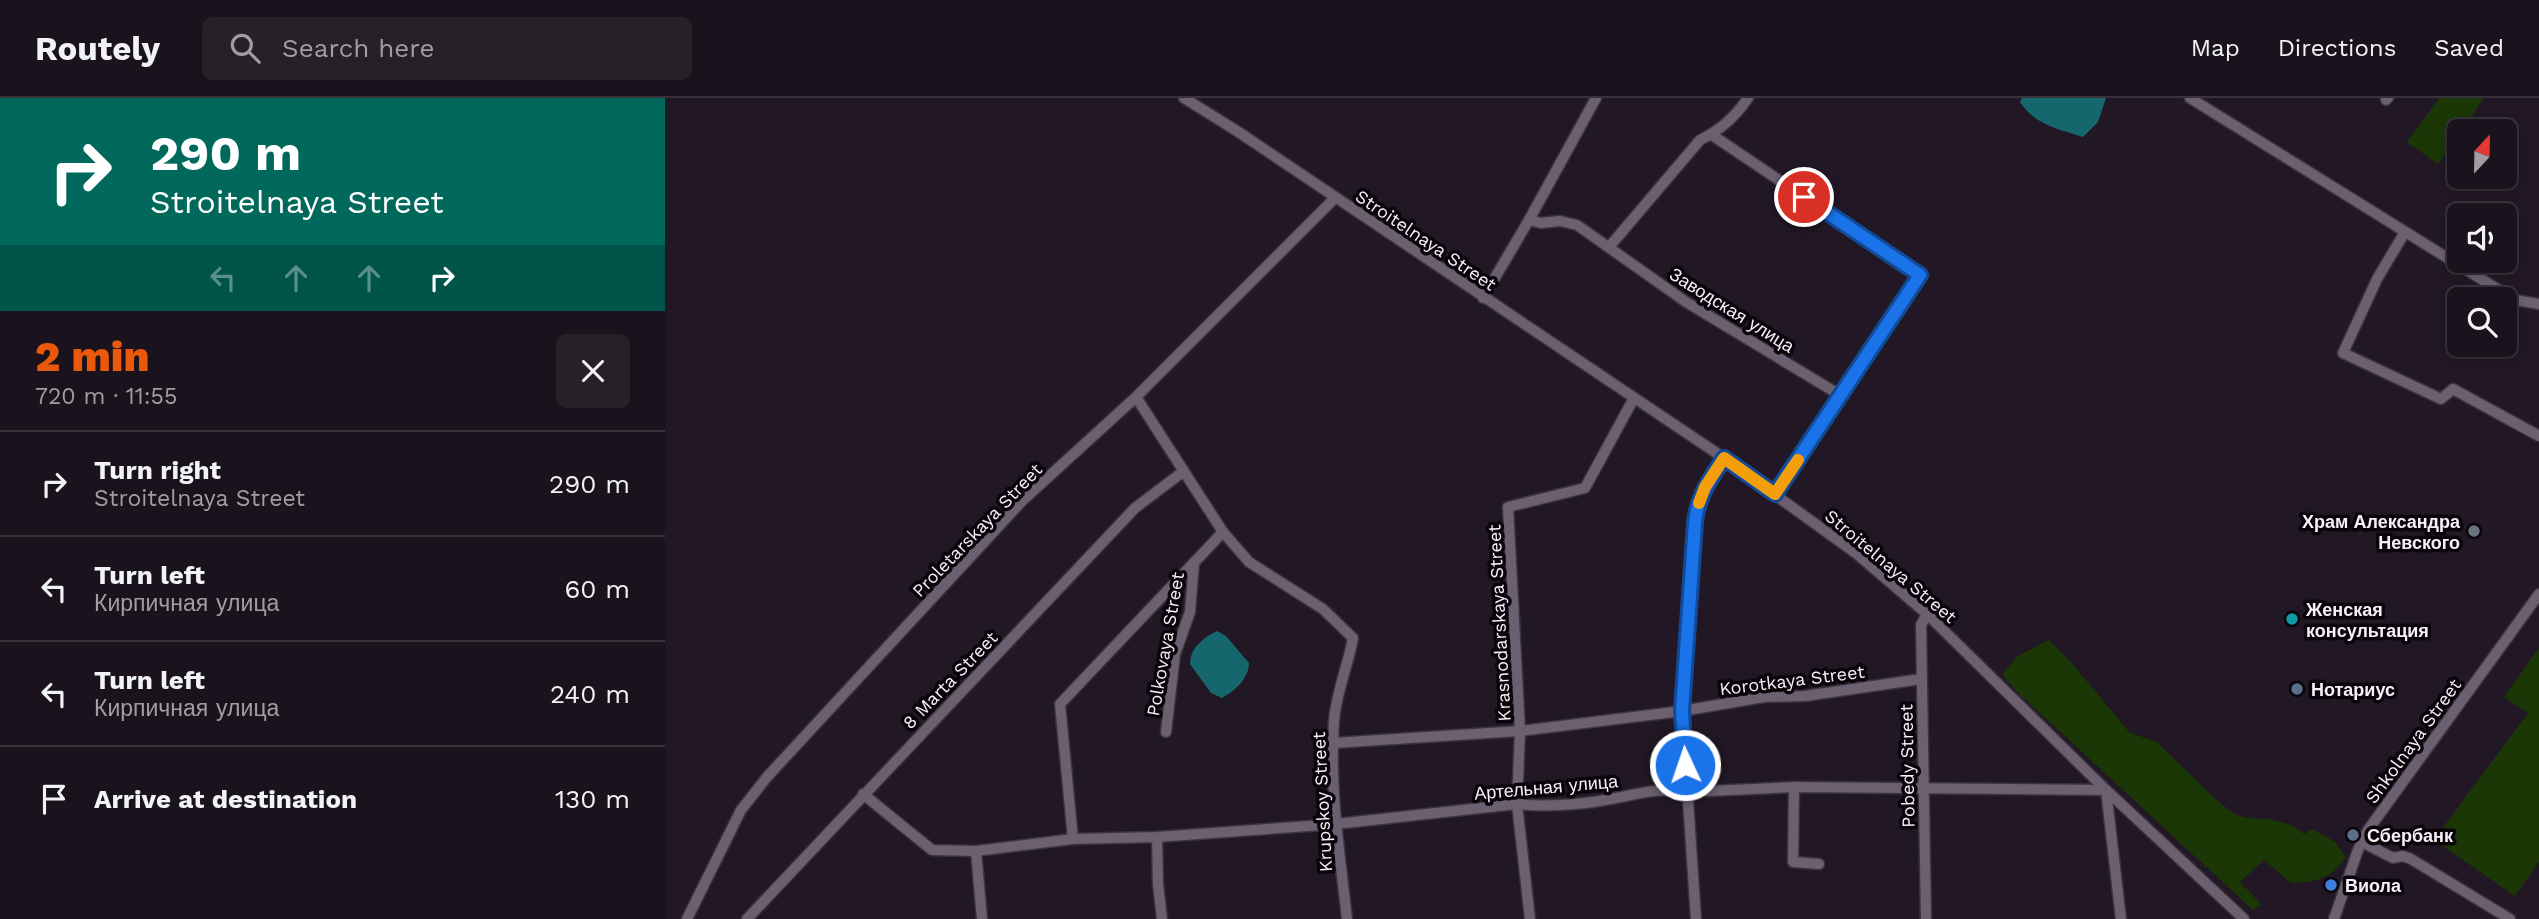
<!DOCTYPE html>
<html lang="en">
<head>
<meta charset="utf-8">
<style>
  :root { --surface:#1a121c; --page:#272029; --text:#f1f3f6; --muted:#9f9ea3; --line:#38323b; --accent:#ea580c }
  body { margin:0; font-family:"Work Sans",sans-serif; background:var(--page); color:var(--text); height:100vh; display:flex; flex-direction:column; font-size:26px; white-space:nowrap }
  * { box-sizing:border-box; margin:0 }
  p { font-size:23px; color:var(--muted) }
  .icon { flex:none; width:38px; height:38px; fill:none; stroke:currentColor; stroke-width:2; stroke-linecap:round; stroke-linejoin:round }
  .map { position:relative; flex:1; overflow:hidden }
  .sheet { display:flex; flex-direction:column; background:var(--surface); width:665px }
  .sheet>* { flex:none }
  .hud { background:#00695c; color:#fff; overflow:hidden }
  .needle { width:46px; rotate:22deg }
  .controls { position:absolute; left:1782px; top:21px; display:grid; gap:14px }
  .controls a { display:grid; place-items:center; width:70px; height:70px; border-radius:10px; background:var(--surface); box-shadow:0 4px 10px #0003,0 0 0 2px var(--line); font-size:35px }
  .pin { position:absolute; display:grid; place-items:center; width:60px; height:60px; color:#fff; margin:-30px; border:4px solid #fff; border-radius:50%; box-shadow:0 2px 7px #0007 }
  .me { position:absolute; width:77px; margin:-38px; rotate:357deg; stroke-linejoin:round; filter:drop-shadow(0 0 5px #0008) }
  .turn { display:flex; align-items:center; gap:24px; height:147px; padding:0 35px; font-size:32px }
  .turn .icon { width:91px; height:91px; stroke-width:2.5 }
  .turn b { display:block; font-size:49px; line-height:60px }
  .lanes { display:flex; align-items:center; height:66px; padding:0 35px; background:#0003; justify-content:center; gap:35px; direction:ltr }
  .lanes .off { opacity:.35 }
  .round { display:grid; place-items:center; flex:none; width:74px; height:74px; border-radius:10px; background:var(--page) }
  .summary { display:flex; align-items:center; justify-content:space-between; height:119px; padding:0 35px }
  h1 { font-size:42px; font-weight:800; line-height:52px; color:var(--accent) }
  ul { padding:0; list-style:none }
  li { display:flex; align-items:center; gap:21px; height:105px; padding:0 35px; border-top:2px solid var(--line) }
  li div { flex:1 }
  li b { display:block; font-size:26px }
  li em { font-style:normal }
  header { display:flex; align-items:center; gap:42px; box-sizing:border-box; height:98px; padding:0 35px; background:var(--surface); border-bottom:2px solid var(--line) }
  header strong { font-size:33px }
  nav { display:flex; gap:38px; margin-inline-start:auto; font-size:24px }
  .search { width:490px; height:63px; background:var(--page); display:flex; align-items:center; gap:18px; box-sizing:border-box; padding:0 24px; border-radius:10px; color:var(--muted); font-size:26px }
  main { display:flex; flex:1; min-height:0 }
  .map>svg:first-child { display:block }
  .green { fill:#1b3706 }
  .water { fill:#15666d }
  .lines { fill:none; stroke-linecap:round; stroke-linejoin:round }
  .minor-casing { stroke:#3a333d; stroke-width:13 }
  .minor { stroke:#6b5f70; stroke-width:10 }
  .route-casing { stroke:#114b97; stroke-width:18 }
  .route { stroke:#1a73e8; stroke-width:12 }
  .slow { stroke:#f59e0b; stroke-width:12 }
  .worship-dot { fill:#6b7280; stroke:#09050a; stroke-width:2.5 }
  .culture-dot { fill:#0f9aa8; stroke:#09050a; stroke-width:2.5 }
  .service-dot { fill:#5c6f8a; stroke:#09050a; stroke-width:2.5 }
  .shop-dot { fill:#3f7fe0; stroke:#09050a; stroke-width:2.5 }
  .labels { text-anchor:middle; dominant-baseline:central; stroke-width:7; stroke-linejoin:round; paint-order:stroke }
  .street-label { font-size:18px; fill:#f6f0f9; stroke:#09050a }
  .poi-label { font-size:18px; font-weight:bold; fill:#f6f0f9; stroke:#09050a; text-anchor:start }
</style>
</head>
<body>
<header>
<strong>Routely</strong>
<div class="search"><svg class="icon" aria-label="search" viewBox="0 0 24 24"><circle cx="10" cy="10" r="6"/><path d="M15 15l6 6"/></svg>Search here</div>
<nav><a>Map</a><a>Directions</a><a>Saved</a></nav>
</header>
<main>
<section class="sheet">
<div class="hud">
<div class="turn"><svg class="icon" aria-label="right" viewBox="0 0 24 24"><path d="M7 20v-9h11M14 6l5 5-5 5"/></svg><div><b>290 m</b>Stroitelnaya Street</div></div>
<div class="lanes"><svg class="icon off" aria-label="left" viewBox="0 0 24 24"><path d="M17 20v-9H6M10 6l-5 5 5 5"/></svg><svg class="icon off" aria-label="ahead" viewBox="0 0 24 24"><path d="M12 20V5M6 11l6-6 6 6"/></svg><svg class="icon off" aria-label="ahead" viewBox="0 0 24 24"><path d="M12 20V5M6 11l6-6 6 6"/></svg><svg class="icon" aria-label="right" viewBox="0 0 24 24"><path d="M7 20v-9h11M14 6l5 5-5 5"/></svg></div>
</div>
<div class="summary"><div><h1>2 min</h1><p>720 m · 11:55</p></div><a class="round"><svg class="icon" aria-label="close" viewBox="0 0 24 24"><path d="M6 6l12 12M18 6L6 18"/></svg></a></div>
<ul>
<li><svg class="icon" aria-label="right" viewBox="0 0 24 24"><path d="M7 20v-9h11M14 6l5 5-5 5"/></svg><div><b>Turn right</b><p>Stroitelnaya Street</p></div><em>290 m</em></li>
<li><svg class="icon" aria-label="left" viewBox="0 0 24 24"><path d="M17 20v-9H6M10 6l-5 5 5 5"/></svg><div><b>Turn left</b><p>Кирпичная улица</p></div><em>60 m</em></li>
<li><svg class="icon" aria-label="left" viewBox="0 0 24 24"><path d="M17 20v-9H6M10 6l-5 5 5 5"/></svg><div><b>Turn left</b><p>Кирпичная улица</p></div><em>240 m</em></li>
<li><svg class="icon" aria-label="arrive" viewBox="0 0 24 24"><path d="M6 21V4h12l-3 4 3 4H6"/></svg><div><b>Arrive at destination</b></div><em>130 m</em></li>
</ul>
</section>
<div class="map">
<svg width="1874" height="821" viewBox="0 0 1874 821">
  <rect width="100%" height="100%" fill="#221825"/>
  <g class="green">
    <path d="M1774 0H1819L1773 66 1742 44Z"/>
    <path d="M1384 542 1405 563 1465 635 1492 644 1547 698 1569 716 1581 720 1604 721 1627 727 1639 736 1648 731 1670 744 1681 760C1664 781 1652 784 1626 785L1599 762 1575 784 1596 806 1588 812 1351 593 1337 576 1353 558Z"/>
    <path d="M1874 550V764L1850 798 1769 742 1863 615 1839 599Z"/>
  </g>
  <g class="water">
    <path d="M1357 0H1441L1433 24 1418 39C1392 31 1370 27 1355 4Z"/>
    <path d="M552 533 561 538 584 565C584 580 570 593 557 600L546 595 525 566C525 550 538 540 552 533Z"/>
  </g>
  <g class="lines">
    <defs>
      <g id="minor">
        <path d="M519 0 572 33 1059 360 1192 456 1262 516 1441 692 1579 821"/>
        <path d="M1525 0 1850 202 1874 206"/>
        <path d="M1721 2 1723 0"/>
        <path d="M1047 37 1255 177 1110 396"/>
        <path d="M864 122 876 125 895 123 912 127 1021 204 1175 297"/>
        <path d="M1740 134 1712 181 1678 255 1776 301 1788 291 1874 338"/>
        <path d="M945 148 1035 42C1054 33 1071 18 1083 0"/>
        <path d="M818 200 864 122 931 0"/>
        <path d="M471 299 558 434 584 464 658 511 688 540C683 568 671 595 669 623 664 689 675 756 682 821"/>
        <path d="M501 634 510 556 525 514 529 465"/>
        <path d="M668 645 855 633 1017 613 1099 599 1140 598 1256 581"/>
        <path d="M1129 689 1128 764 1154 766"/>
        <path d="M198 696 267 752 311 753 408 741 492 739 671 726 852 706C877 709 914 707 940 702 966 698 996 688 1022 694L1129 689 1441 692 1456 821"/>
        <path d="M492 739 493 786 497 821"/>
        <path d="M408 741 395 606 558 434"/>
        <path d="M1697 744 1728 760 1738 758 1746 761 1845 821"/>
        <path d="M311 753 317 821"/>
        <path d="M22 821 76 712 102 679 357 403 471 299 670 100"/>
        <path d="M82 821 470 410 519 373"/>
        <path d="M865 821 852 706 855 633 843 409 920 390 969 300"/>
        <path d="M1031 821 1017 613 1031 413 1040 389 1059 360"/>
        <path d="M1261 821 1256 527 1262 516"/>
        <path d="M1669 821 1693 752 1703 732 1874 496"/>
      </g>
    </defs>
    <use href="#minor" class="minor-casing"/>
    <use href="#minor" class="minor"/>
  </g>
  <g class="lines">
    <defs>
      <path id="route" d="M1020 667 1017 612 1030 425C1032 399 1046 380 1059 360L1110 396 1255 177 1139 99"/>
    </defs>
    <use href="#route" class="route-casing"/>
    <use href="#route" class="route"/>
    <path class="slow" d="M1034 405 1040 389 1059 360 1110 396 1133 362"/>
  </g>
  <circle class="worship-dot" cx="1809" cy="433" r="7"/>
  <circle class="culture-dot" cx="1627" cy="521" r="7"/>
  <g class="service-dot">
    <circle cx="1632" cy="591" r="7"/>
    <circle cx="1688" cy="737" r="7"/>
  </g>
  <circle class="shop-dot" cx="1666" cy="787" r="7"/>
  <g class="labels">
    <g class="street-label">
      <text transform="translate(761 142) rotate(34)">Stroitelnaya Street</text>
      <text transform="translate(1067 212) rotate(32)">Заводская улица</text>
      <text transform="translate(312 432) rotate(-46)">Proletarskaya Street</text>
      <text transform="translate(1226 468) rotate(40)">Stroitelnaya Street</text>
      <text transform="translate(834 525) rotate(-93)">Krasnodarskaya Street</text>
      <text transform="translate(500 546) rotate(-80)">Polkovaya Street</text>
      <text transform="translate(285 582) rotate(-46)">8 Marta Street</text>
      <text transform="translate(1127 582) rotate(-7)">Korotkaya Street</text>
      <text transform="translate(1748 643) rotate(-54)">Shkolnaya Street</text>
      <text transform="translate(1242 668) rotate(-91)">Pobedy Street</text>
      <text transform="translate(881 689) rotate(-5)">Артельная улица</text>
      <text transform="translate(657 704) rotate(-93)">Krupskoy Street</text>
    </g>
    <g class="poi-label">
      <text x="1795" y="423" text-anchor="end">Храм Александра<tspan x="1795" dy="21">Невского</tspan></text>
      <text x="1641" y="511">Женская<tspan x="1641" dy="21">консультация</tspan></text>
      <text x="1646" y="591">Нотариус</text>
      <text x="1702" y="737">Сбербанк</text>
      <text x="1680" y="787">Виола</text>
    </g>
  </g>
</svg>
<div class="controls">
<a><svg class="needle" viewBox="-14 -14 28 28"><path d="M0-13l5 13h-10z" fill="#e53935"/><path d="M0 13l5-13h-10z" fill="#9f9ea3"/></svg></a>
<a><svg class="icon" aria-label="sound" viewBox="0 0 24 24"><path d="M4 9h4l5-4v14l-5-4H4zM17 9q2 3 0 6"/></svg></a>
<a><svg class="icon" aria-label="search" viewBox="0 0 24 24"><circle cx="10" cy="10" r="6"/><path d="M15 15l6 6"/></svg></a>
</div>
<div class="pin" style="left:1139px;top:99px;background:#d93025"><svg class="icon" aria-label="arrive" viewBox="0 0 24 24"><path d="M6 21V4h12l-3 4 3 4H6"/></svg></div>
<svg class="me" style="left:1020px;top:667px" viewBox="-20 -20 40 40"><circle r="17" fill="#1a73e8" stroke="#fff" stroke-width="3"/><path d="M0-11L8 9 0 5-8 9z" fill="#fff"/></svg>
</div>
</main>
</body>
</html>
